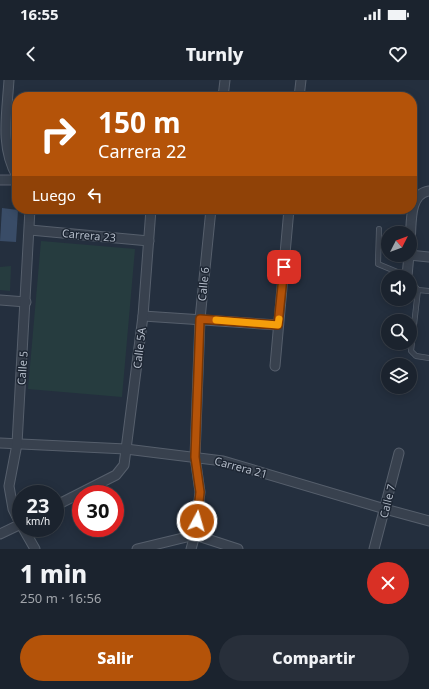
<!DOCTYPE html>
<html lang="es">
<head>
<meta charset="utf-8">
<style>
  :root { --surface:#1b232e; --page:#282f3a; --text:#f1f3f6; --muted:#a0a4aa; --line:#39404a; --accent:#b45309 }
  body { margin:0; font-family:"Noto Sans",sans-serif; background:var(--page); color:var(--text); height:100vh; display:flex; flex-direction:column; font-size:15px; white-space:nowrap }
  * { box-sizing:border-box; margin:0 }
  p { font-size:13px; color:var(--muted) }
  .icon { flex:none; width:22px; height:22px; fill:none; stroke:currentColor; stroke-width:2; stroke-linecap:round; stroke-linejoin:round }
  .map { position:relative; height:469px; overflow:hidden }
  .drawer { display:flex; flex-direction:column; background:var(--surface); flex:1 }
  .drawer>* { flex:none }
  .banner { position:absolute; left:12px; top:12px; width:405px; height:122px; border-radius:16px; box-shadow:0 2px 10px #0003,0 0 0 1px var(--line); background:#b45309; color:#fff; overflow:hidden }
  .needle { width:26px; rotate:48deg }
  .fabs { position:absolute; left:381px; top:146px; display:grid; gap:8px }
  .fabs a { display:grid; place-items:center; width:36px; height:36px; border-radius:50%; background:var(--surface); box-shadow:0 2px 10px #0003,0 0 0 1px var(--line); font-size:20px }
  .speed { position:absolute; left:12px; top:405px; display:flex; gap:8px; font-size:20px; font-weight:700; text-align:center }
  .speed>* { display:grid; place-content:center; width:52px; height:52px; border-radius:50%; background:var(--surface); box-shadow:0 2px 10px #0003,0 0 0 1px var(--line); line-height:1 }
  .speed small { font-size:10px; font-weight:400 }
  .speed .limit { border:6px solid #d22; background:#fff; color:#111 }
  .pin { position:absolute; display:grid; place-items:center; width:34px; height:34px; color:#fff; margin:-17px; border-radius:8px; box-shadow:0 2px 6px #0006 }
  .me { position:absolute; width:44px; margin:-22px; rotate:6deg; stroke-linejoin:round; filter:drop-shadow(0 0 3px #0008) }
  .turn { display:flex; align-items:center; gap:14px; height:84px; padding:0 20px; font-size:18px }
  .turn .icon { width:52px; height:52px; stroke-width:2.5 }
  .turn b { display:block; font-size:28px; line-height:34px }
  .then { display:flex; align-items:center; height:38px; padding:0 20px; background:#0003; gap:8px; font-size:15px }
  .round { display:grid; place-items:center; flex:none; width:42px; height:42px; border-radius:21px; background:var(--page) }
  .head { display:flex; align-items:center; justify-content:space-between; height:68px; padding:0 20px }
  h1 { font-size:24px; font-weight:800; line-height:30px }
  .action { display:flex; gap:8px; margin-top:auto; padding:8px 20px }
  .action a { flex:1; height:46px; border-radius:24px; background:var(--accent); color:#fff; font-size:16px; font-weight:800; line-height:46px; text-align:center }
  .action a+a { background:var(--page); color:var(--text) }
  .status { display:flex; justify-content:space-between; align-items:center; height:28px; padding:0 20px; background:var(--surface); direction:ltr }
  .status svg { height:11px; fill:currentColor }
  header { display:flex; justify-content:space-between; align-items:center; height:52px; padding:0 20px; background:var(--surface); font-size:18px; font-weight:800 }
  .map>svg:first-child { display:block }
  .green { fill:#263c3f }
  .water { fill:#394c67 }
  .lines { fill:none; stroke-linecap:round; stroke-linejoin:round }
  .lane-casing { stroke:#565f6c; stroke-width:6 }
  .street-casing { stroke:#565f6c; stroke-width:11 }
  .lane { stroke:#38414e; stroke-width:4.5 }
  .street { stroke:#38414e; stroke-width:9 }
  .route-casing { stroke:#753606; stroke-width:10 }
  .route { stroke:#b45309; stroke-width:7 }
  .slow { stroke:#f59e0b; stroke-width:7 }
  .labels { text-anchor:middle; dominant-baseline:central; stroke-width:3; stroke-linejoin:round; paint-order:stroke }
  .street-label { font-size:11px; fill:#b4bcc9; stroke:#1d2633 }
</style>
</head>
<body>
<div class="status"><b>16:55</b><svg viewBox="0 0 49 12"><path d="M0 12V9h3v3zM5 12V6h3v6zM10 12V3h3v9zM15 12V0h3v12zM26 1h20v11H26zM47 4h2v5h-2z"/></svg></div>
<header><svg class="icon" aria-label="back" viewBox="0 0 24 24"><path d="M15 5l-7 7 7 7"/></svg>Turnly<svg class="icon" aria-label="heart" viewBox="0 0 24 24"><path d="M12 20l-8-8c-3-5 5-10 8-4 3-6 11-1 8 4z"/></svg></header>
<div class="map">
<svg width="429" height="469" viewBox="0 0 429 469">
  <rect width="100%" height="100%" fill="#242f3e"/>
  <g class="green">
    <path d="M41 161 135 169 122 317 28 309Z"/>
    <path d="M11 186 10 211 0 210V187Z"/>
  </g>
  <path class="water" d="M2 128 18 130 16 162 0 161Z"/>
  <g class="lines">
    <defs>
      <g id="lane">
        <path d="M379 149 378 184 407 196"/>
        <path d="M410 201 418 210 411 271 416 276 429 278"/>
        <path d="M418 210 429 211"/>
      </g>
      <g id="street">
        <path d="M9 0C7 33 0 67 17 96"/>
        <path d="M223 17 225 0"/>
        <path d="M299 17 301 0"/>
        <path d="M0 100H17"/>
        <path d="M30 150 149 161"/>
        <path d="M410 161C412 145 408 114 429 111"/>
        <path d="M409 175 429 177"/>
        <path d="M407 196 409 175"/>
        <path d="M0 220 26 222"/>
        <path d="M143 236 278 245"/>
        <path d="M275 286 289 129"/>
        <path d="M0 363 126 369 223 381 385 429 429 441"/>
        <path d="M55 426 116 395 124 385 143 236 151 129"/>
        <path d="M21 445 13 429 9 406 17 364 30 129"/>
        <path d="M23 448 35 469"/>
        <path d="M0 454 21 444"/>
        <path d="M137 469 195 455 238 469"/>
        <path d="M191 469 195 455 200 412 195 377 200 239 211 129"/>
        <path d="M374 469 399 373"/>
      </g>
    </defs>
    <use href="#lane" class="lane-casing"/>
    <use href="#street" class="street-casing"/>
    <use href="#lane" class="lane"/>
    <use href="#street" class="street"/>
  </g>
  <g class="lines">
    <defs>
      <path id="route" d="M197 441 200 412 195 377 200 239 278 245 284 187"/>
    </defs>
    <use href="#route" class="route-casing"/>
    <use href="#route" class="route"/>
    <path class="slow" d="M216 240 278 245 279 239"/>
  </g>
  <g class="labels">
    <g class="street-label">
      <text transform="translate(89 155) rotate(5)">Carrera 23</text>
      <text transform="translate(203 204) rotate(-84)">Calle 6</text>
      <text transform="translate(139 268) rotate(-83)">Calle 5A</text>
      <text transform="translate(22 288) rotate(-86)">Calle 5</text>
      <text transform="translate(241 387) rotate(15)">Carrera 21</text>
      <text transform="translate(387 421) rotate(-76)">Calle 7</text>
    </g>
  </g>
</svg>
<div class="fabs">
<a><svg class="needle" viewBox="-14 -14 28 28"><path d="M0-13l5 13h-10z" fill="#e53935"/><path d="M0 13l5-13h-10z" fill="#a0a4aa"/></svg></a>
<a><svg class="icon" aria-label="sound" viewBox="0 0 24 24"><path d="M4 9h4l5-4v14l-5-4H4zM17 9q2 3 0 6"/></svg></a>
<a><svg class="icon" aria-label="search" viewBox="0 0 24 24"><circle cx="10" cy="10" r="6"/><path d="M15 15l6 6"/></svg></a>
<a><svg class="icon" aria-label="layers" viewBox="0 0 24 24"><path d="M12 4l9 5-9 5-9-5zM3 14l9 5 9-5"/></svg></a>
</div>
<div class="speed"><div>23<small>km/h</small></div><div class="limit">30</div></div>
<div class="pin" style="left:284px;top:187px;background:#d93025"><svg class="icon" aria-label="arrive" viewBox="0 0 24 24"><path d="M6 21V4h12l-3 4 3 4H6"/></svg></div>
<svg class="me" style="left:197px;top:441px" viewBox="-20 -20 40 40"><circle r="17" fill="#b45309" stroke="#fff" stroke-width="3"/><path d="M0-11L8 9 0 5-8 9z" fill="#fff"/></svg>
<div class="banner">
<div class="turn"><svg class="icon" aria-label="right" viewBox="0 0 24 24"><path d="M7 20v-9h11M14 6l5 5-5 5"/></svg><div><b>150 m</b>Carrera 22</div></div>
<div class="then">Luego<svg class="icon" aria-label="left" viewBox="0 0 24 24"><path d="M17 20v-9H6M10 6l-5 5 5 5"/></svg></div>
</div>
</div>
<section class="drawer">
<div class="head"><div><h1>1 min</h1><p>250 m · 16:56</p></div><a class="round" style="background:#d93025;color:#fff"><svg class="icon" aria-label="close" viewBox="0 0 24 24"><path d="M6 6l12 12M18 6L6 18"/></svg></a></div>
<div class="action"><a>Salir</a><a>Compartir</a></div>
</section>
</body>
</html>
